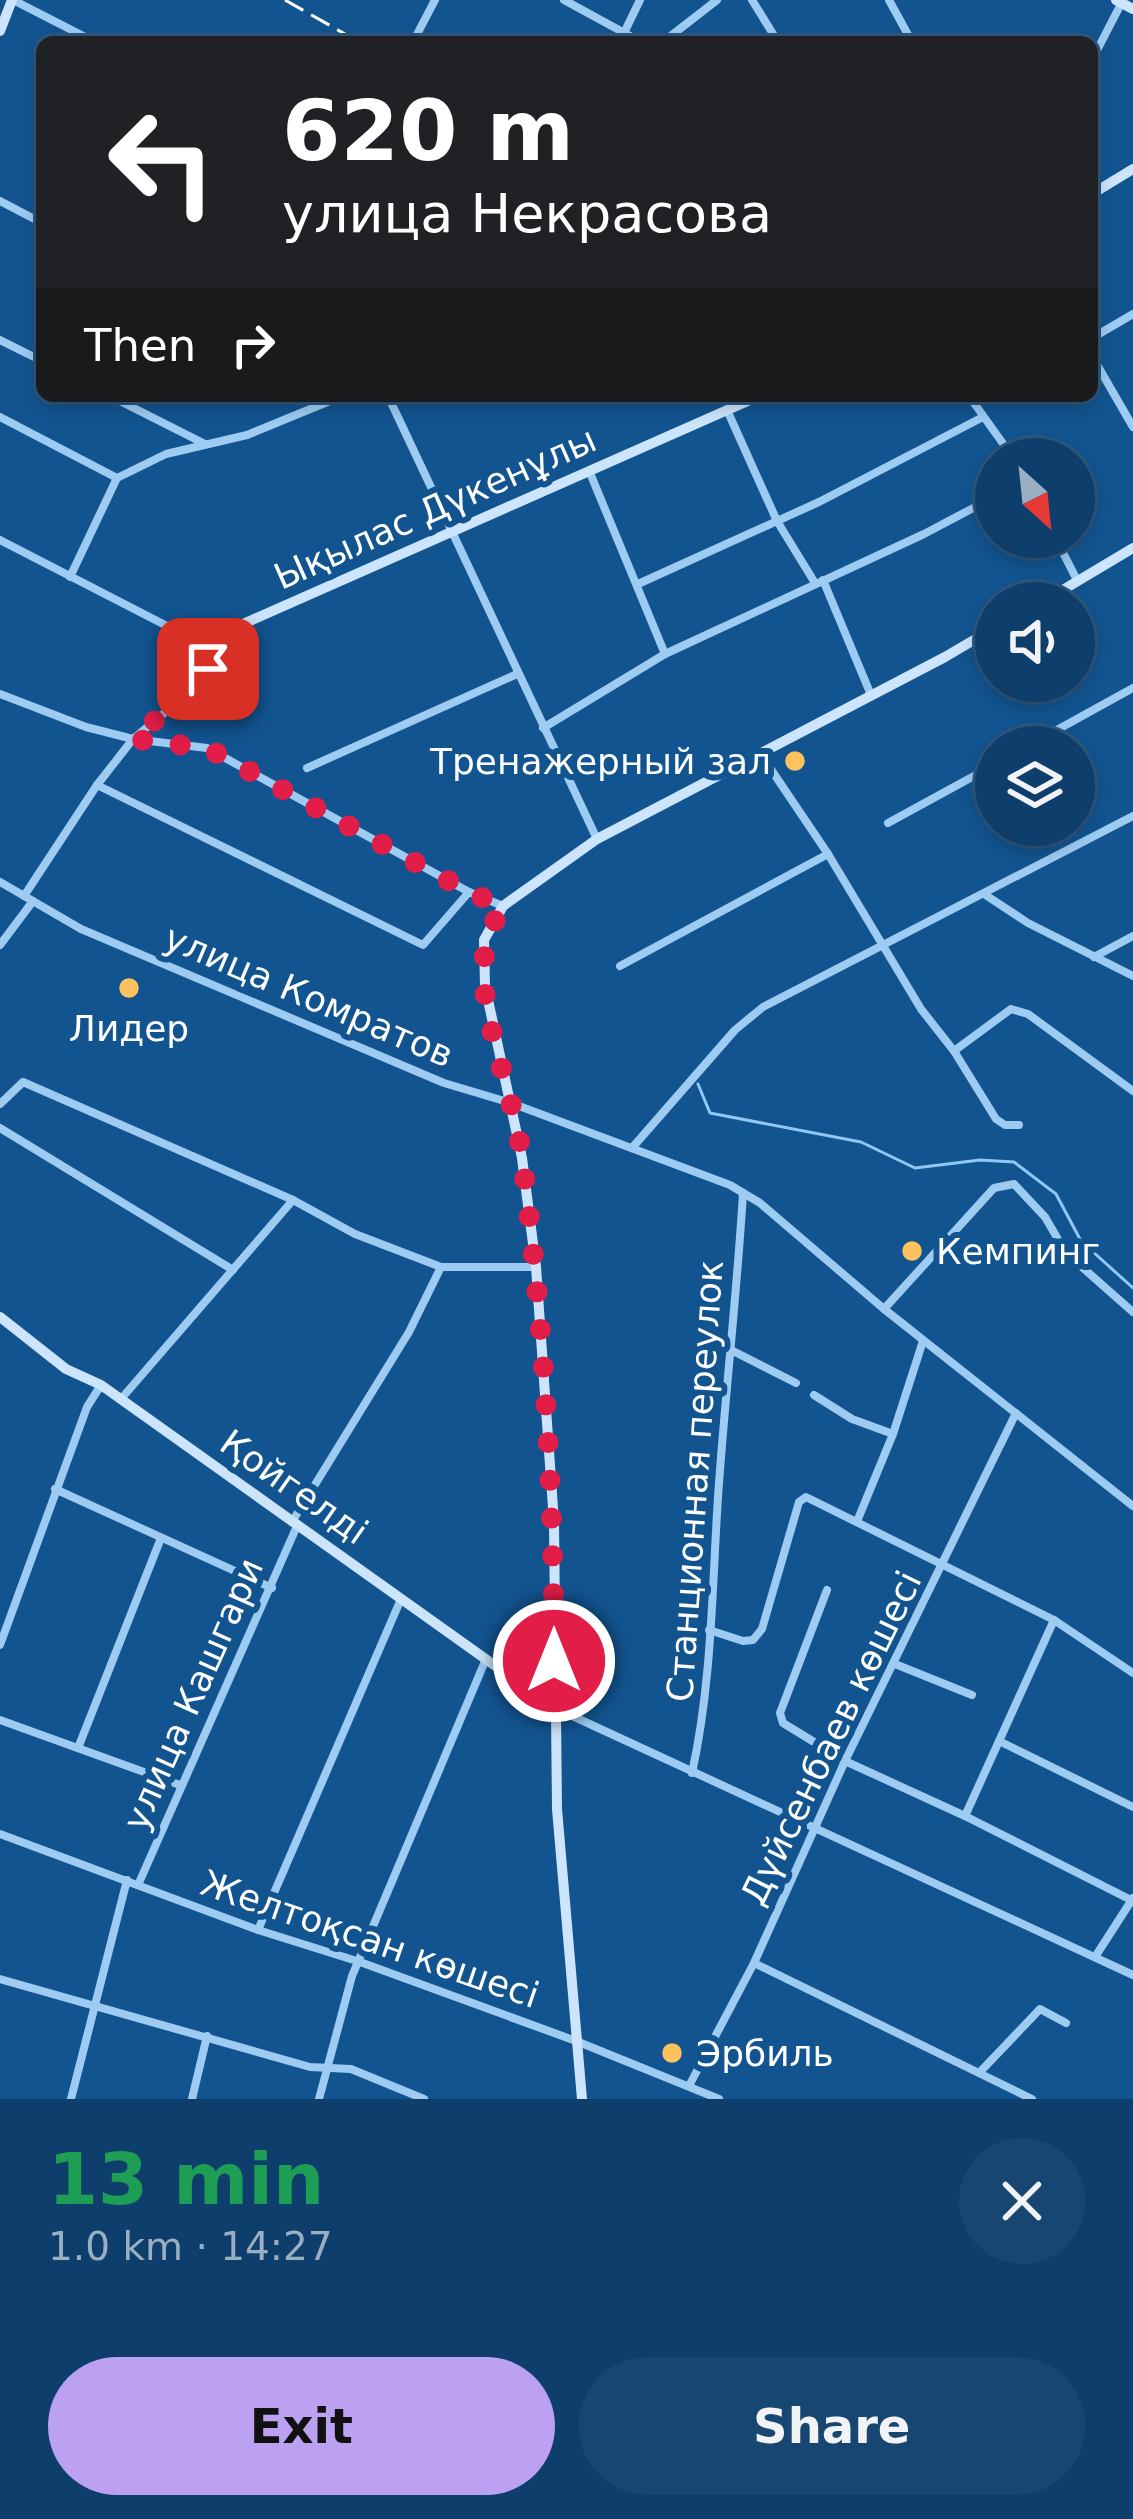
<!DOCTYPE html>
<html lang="en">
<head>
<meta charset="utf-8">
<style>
  :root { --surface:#0e3f6c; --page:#174672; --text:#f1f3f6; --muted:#9bafc2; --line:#2e587f; --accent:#bca0f2 }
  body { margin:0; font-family:"DejaVu Sans",sans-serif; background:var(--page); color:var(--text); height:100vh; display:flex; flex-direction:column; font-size:45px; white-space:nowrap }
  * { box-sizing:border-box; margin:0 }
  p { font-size:39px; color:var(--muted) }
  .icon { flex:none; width:66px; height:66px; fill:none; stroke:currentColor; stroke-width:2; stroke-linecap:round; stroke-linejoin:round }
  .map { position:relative; height:2099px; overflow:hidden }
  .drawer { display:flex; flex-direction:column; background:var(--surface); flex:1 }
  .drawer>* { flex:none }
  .guide { position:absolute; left:36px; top:36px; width:1062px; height:366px; border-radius:18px; box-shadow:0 6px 18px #0003,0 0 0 3px var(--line); background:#202124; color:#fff; overflow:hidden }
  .needle { width:78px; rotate:153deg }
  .fabs { position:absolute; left:975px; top:438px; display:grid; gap:24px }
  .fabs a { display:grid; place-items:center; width:120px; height:120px; border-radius:50%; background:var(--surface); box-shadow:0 6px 18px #0003,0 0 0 3px var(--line); font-size:60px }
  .pin { position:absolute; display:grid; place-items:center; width:102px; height:102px; color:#fff; margin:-51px; border-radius:24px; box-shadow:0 6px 18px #0006 }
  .me { position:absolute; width:132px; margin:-66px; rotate:0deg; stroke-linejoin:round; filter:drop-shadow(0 0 9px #0008) }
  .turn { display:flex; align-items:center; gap:42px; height:252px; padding:0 48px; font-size:54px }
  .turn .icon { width:156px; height:156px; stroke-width:2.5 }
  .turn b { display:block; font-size:84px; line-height:102px }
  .then { display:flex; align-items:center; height:114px; padding:0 48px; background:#0003; gap:24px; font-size:45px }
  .round { display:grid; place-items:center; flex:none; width:126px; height:126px; border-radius:63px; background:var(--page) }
  .overview { display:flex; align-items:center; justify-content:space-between; height:204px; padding:0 48px }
  h1 { font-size:72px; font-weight:700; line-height:90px; color:#1e9e55 }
  .button { display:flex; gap:24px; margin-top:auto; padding:24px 48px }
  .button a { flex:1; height:138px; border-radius:72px; background:var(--accent); color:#111; font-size:48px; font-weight:700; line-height:138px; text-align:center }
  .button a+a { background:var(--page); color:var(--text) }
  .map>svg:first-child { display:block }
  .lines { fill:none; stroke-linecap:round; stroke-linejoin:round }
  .stream { stroke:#8fc7f5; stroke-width:3 }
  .street { stroke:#9dcbf2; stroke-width:8 }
  .secondary { stroke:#cce5fc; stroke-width:10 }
  .rail { stroke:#fff; stroke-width:3; stroke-dasharray:21 9; stroke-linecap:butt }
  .route { stroke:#e11d48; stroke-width:21; stroke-dasharray:0 37.8 }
  .poi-dot { fill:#ffc25e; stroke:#125490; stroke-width:4.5 }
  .labels { text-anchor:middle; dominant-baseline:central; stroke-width:12; stroke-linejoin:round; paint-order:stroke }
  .street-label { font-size:36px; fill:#fff; stroke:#125490 }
  .poi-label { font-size:36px; fill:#fff; stroke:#125490; text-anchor:start }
</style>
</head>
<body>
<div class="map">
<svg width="1133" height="2099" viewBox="0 0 1133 2099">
  <rect width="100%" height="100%" fill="#125490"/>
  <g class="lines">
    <path class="stream" d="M698 1084 710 1113 861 1142 915 1168 980 1160 1014 1162 1056 1194 1081 1241 1133 1288"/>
    <g class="street">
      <path d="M13 0 95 42"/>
      <path d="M564 0 641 42"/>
      <path d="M752 0 778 42"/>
      <path d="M889 0 912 42"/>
      <path d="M624 33 640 0"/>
      <path d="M413 42 435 0"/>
      <path d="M663 42 717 0"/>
      <path d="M1092 60 1122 2"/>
      <path d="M0 201 42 223"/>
      <path d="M1092 338 1133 314"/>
      <path d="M0 340 42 361"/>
      <path d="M1092 356 1133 427"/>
      <path d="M110 396 205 444"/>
      <path d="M388 396 597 839"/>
      <path d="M969 396 1014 459"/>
      <path d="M727 410 777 521 815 583"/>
      <path d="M0 417 117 478"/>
      <path d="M590 473 665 654"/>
      <path d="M1055 537 1077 580"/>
      <path d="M0 540 200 643 209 669 204 680 133 739 97 785 24 896"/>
      <path d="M70 577 117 478 166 454 247 435 342 396"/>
      <path d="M823 580 871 695"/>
      <path d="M638 584 819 502 983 417"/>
      <path d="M0 694 86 727 133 739 207 748 469 892 503 906"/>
      <path d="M543 728 665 654 924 534 996 496"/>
      <path d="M1026 747 1133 688"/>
      <path d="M760 753 828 854 921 1009 954 1051 996 1119 1005 1125H1019"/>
      <path d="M307 768 517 674"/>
      <path d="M97 785 423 945 469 892"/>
      <path d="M888 823 996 764"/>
      <path d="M0 882 81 929 444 1083 511 1103 730 1185 760 1203 884 1309 1133 1506"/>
      <path d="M984 894 1028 923 1133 976"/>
      <path d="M0 945 33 901"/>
      <path d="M1094 957 1133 936"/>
      <path d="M620 966 828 854"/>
      <path d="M954 1051 1011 1009 1028 1014 1133 1091"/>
      <path d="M0 1104 23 1082 293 1200 355 1234 441 1267H536"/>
      <path d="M0 1128 233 1270"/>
      <path d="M632 1148 735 1030 763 1007 1133 816"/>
      <path d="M884 1309 994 1188 1014 1184 1045 1217 1066 1253 1133 1312"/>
      <path d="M733 1351 796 1383"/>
      <path d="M814 1395 852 1419 893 1434"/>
      <path d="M121 1399 293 1200"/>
      <path d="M55 1489 272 1588"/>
      <path d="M858 1519 893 1434 923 1341"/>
      <path d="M292 1522 409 1332 441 1267"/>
      <path d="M827 1590 780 1713 783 1723 845 1761 965 1816 1131 1900"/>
      <path d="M709 1630 743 1641 753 1640 762 1629 799 1502 806 1497 1054 1620 1133 1673"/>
      <path d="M0 1645 87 1407 101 1385"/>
      <path d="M895 1664 972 1695"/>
      <path d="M555 1708 1133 1975"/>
      <path d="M0 1720 180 1785"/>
      <path d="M999 1741 1133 1807"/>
      <path d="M78 1748 161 1538"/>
      <path d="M692 1773C712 1682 712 1589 718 1497 725 1395 737 1294 743 1193"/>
      <path d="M965 1816 1054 1620"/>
      <path d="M0 1834 258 1930 360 1962 576 2041 719 2099"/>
      <path d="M138 1885 297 1526"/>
      <path d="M258 1930 401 1599"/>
      <path d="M1095 1957 1133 1898"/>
      <path d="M754 1963 1032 2099"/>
      <path d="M0 1979 310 2067 351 2069 424 2099"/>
      <path d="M980 2072 1040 2009 1066 2023"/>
      <path d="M690 2084 754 1963 845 1761 1016 1413"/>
      <path d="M71 2099 127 1880"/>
      <path d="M192 2099 207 2036"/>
      <path d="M319 2099 352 1976 486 1659"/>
    </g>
    <g class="secondary">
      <path d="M1116 0 1133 9"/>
      <path d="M0 31 12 0"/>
      <path d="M1092 194 1133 169"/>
      <path d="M1041 603 1133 548"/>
      <path d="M200 643 759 396"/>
      <path d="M0 1317 66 1369 101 1385 553 1707"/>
      <path d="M582 2099 557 1809 554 1522 536 1267 522 1158 485 986 484 940 503 906 597 839 945 657 996 627"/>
    </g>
    <path class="rail" d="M285 0 359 42"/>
  </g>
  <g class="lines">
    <path class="route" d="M208 669 203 680 133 739 207 748 469 892 502 906C487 936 482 951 484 985 490 1045 516 1104 523 1165 544 1329 554 1495 554 1661"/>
  </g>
  <g class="poi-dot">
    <circle cx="795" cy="761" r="12"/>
    <circle cx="129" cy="988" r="12"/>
    <circle cx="912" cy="1251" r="12"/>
    <circle cx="672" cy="2053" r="12"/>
  </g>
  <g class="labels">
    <g class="street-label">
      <text transform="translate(435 508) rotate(-24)">Ықылас Дүкенұлы</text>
      <text transform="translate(309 996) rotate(23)">улица Комратов</text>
      <text transform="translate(695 1481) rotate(-86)">Станционная переулок</text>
      <text transform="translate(294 1487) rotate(35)">Қойгелді</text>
      <text transform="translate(193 1694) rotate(-66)">улица Кашгари</text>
      <text transform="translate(831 1738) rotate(-64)">Дүйсенбаев көшесі</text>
      <text transform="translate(370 1939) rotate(19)">Желтоқсан көшесі</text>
    </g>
    <g class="poi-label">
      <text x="771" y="761" text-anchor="end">Тренажерный зал</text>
      <text x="129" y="1028" text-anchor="middle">Лидер</text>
      <text x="936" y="1251">Кемпинг</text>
      <text x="696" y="2053">Эрбиль</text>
    </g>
  </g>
</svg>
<div class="fabs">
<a><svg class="needle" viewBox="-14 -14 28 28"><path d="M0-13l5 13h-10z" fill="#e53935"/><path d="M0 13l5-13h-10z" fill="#9bafc2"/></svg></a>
<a><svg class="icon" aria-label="sound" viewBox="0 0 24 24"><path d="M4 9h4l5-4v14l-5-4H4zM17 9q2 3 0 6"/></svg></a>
<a><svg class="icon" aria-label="layers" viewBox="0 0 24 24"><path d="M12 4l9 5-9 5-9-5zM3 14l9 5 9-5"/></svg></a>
</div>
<div class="pin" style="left:208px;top:669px;background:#d93025"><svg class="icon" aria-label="arrive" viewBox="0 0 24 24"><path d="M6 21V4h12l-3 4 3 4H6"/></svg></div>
<svg class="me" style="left:554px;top:1661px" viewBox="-20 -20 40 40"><circle r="17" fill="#e11d48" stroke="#fff" stroke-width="3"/><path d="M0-11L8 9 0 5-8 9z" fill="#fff"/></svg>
<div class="guide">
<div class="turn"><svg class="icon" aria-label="left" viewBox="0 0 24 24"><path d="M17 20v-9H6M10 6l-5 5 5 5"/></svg><div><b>620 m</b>улица Некрасова</div></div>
<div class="then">Then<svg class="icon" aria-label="right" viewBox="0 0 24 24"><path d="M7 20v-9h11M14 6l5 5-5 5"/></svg></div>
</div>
</div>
<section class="drawer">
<div class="overview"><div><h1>13 min</h1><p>1.0 km · 14:27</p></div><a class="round"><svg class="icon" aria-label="close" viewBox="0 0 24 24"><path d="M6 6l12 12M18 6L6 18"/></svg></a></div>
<div class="button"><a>Exit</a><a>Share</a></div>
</section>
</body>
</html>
